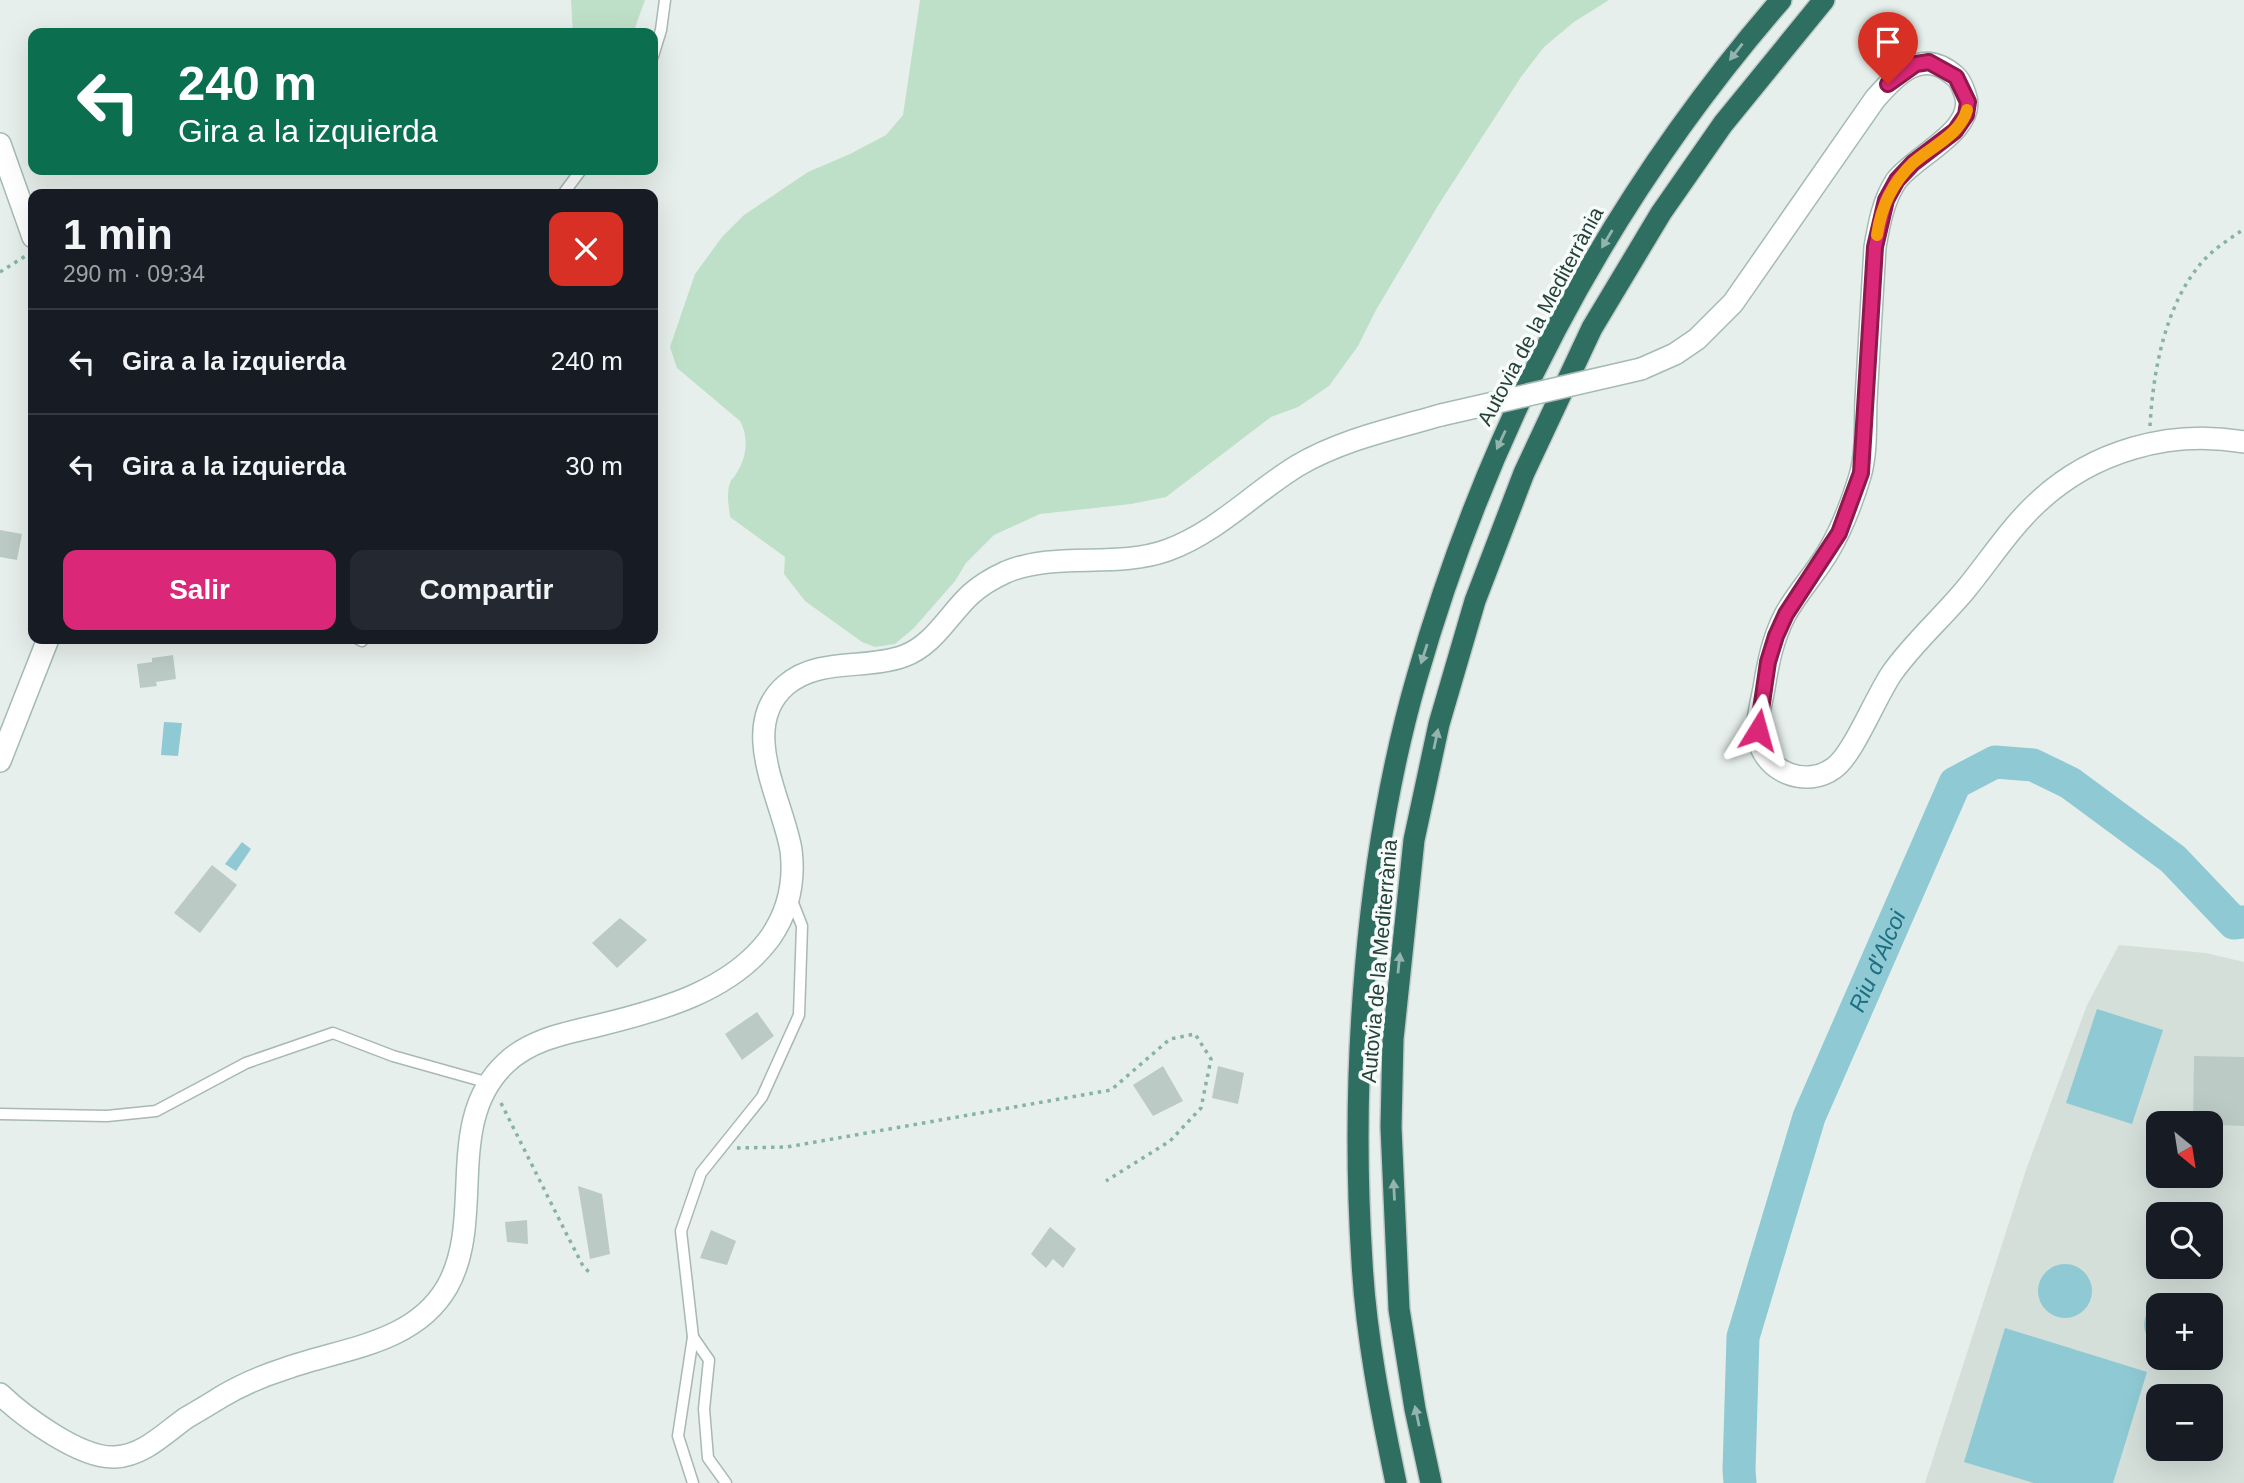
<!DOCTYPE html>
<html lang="es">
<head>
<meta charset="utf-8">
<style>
  :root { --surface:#171b24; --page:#242831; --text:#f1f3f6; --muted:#9ea1a6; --line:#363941; --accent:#db2777 }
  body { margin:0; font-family:Helvetica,sans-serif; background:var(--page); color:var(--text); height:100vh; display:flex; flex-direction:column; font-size:26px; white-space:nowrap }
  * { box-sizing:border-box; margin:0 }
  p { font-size:23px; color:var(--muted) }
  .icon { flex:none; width:38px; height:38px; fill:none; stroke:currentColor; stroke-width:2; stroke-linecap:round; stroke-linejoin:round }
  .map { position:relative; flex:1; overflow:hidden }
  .sheet { position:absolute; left:28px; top:189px; width:630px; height:455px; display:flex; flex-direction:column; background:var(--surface); border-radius:14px; box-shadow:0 7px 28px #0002 }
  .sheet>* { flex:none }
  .hud { position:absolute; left:28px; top:28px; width:630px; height:147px; border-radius:14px; box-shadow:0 7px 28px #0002; background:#0b6e4f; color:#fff; overflow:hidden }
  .needle { width:46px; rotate:150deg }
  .buttons { position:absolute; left:2146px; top:1111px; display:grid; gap:14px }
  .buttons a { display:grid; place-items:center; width:77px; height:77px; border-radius:14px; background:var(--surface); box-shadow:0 7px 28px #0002; font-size:35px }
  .pin { position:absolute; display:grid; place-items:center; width:60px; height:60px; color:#fff; margin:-72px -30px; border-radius:50% 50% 50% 0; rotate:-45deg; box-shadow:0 0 7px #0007 }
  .pin .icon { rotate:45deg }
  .me { position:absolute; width:77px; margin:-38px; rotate:8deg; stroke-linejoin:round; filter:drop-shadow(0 0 5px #0008) }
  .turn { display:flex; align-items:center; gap:24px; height:147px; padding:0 35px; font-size:32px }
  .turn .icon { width:91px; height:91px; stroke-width:2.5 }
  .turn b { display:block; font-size:49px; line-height:60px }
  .round { display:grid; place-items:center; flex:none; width:74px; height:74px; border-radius:14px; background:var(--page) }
  .overview { display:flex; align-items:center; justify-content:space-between; height:119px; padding:0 35px }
  h1 { font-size:42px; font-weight:700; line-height:52px }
  .primary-button { display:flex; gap:14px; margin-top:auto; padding:14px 35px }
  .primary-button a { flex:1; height:80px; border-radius:14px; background:var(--accent); color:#fff; font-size:28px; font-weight:700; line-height:80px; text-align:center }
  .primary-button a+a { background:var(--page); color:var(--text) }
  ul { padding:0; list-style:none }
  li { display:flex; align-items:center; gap:21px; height:105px; padding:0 35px; border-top:2px solid var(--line) }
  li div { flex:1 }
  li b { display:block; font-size:26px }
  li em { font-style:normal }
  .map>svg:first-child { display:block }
  .built { fill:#d4dfda; fill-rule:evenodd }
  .green { fill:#bfe0c8 }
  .water { fill:#8ec9d4 }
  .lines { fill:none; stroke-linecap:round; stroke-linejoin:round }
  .river { stroke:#8ec9d4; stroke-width:33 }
  .building { fill:#bbcac4 }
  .lane-casing { stroke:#a8b8b2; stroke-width:13 }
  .secondary-casing { stroke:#a4bbb3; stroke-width:24 }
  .highway-casing { stroke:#c2cac8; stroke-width:24 }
  .path { stroke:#86b3a5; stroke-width:3.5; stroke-dasharray:3.5 5; stroke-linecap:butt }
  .lane { stroke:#fff; stroke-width:10 }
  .secondary { stroke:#fff; stroke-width:21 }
  .highway { stroke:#2f6f62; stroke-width:21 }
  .secondary-bridge-casing { stroke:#a4bbb3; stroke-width:24; stroke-linecap:butt }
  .secondary-bridge { stroke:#fff; stroke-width:21 }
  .oneway { fill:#93b5ae }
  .route-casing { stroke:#8e194d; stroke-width:18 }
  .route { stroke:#db2777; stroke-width:12 }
  .slow { stroke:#f59e0b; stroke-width:12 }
  .labels { text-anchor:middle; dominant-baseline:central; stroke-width:7; stroke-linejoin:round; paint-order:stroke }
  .street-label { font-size:21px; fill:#24423a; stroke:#f7fbf9 }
  .water-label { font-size:23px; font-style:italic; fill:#1c6f80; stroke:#f7fbf9 }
</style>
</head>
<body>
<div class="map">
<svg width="2244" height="1483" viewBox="0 0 2244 1483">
  <rect width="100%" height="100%" fill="#e6efeb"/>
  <path class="built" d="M2119 945 2206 953 2244 962V1483H1925L2026 1170 2087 1005ZM2158 1124H2210V1176H2158ZM2158 1214H2210V1267H2158ZM2158 1306H2210V1358H2158ZM2158 1396H2210V1449H2158Z"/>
  <g class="green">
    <path d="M571 0H645L633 33H573Z"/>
    <path d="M920 0H1609L1574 22 1544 47 1521 77 1439 204 1376 310 1358 346 1329 386 1298 407 1271 417 1166 497 1131 504 1040 514 994 535 966 563 955 581 914 628 895 644 875 647 862 642 805 601 784 574 785 557 730 517C729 506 726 494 730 483 732 477 733 480 736 474 747 458 749 437 740 421L677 368 670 347 695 274 722 237 744 215 808 172 850 154 886 135 903 115Z"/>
  </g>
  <g class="water">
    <path d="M164 722 182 723 178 756 161 755Z"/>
    <path d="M242 842 251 849 236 871 225 864Z"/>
    <path d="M2097 1009 2163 1030 2132 1124 2066 1103Z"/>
    <circle cx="2065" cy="1291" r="27"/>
    <path d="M2170 1298 2179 1299 2189 1305 2158 1306V1348C2134 1331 2143 1304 2170 1298Z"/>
    <path d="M2005 1328 2147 1372 2113 1483H2034L1964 1462Z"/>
  </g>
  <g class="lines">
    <path class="river" id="s1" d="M1740 1483 1739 1470 1743 1337 1809 1117 1955 783 1995 762 2033 765 2070 783 2173 859 2234 923 2244 922"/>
  </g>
  <g class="building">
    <path d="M0 530 22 534 17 560 0 557Z"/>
    <path d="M173 655 176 679 156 682 157 686 140 688 137 664 152 662V658Z"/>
    <path d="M212 865 237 885 200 933 174 913Z"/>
    <path d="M620 918 647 940 617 968 592 943Z"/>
    <path d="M757 1012 774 1036 742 1060 725 1034Z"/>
    <path d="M2194 1056 2244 1057V1126L2193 1124Z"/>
    <path d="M1163 1066 1183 1101 1153 1116 1133 1085Z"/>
    <path d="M1218 1066 1244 1073 1238 1104 1212 1098Z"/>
    <path d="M578 1186 602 1194 610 1254 590 1259Z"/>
    <path d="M527 1220 528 1244 507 1242 505 1222Z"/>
    <path d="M1050 1227 1076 1249 1063 1268 1053 1259 1046 1268 1031 1254Z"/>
    <path d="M711 1230 736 1241 727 1265 700 1258Z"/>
  </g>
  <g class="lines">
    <defs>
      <g id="lane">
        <path d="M653 56 661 30 665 0"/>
        <path d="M563 194 581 170"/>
        <path d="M358 639 362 641"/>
        <path d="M0 1114 107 1116 156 1111 246 1063 333 1033 393 1056 489 1083"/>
        <path d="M693 1337 709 1360 704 1409 708 1458 726 1483"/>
        <path d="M693 1483 678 1436 693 1337 681 1231 701 1173 762 1097 799 1015 802 926 791 898"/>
      </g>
      <g id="secondary">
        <path d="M0 144 33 237"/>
        <path d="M1641 369 1675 354 1697 339 1733 303 1875 99C1897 74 1922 47 1955 76 1960 80 1963 88 1965 94 1978 130 1914 156 1896 181 1883 201 1879 224 1875 247 1872 298 1869 349 1866 400 1865 424 1867 452 1860 476 1852 502 1842 529 1828 552 1815 574 1797 593 1785 615 1773 638 1768 663 1764 688 1761 705 1755 724 1759 741 1767 773 1807 788 1834 768 1853 755 1876 696 1892 673 1914 642 1942 618 1966 589 1989 561 2010 528 2037 503 2092 451 2170 429 2244 442"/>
        <path d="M0 761 48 639"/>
        <path d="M0 1394C24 1417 81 1459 115 1457 143 1456 165 1433 186 1418 198 1411 210 1404 221 1397 241 1385 265 1375 287 1368 343 1348 414 1344 447 1287 486 1219 443 1121 506 1063 531 1039 567 1033 600 1025 661 1010 731 991 770 938 788 912 795 882 791 850 783 801 737 727 786 685 819 657 866 670 904 656 934 645 949 614 971 594 981 585 993 578 1006 572 1056 551 1116 569 1168 550 1217 532 1253 493 1297 466 1341 440 1392 429 1441 415"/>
      </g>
      <g id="highway">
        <path d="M1396 1483C1381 1411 1366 1336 1362 1262 1350 1075 1365 857 1417 677 1489 426 1610 197 1781 0"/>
        <path d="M1431 1483 1415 1409 1399 1309 1391 1127 1393 1039 1414 840 1439 724 1475 601 1524 473 1592 328 1661 213 1723 124 1824 0"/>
      </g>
    </defs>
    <use href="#lane" class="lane-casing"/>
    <use href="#secondary" class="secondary-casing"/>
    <use href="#highway" class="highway-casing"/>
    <g class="path">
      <path d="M0 272 27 255"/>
      <path d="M2150 426C2153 373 2164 310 2198 267 2210 251 2228 240 2244 229"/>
      <path d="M501 1103 565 1231 583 1266 589 1272"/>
      <path d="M737 1148 787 1147 1111 1090 1170 1039 1195 1034 1211 1059 1201 1108 1170 1141 1106 1181"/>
    </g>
    <use href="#lane" class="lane"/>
    <use href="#secondary" class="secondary"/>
    <use href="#highway" class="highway"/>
    <defs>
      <path id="secondary-bridge" d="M1441 415 1641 369"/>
    </defs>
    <use href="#secondary-bridge" class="secondary-bridge-casing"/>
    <use href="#secondary-bridge" class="secondary-bridge"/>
  </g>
  <defs><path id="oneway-solid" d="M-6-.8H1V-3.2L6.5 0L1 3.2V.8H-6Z" transform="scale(1.75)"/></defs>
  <g class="oneway">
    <use href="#oneway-solid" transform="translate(1736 52) rotate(128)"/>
    <use href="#oneway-solid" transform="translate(1607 239) rotate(121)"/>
    <use href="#oneway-solid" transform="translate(1501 440) rotate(115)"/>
    <use href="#oneway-solid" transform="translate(1424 654) rotate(108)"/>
    <use href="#oneway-solid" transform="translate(1436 739) rotate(-78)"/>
    <use href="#oneway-solid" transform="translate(1399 963) rotate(-84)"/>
    <use href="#oneway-solid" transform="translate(1394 1190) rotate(-93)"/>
    <use href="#oneway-solid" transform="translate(1417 1416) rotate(-102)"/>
  </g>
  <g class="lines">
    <defs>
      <path id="route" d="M1758 730 1768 662 1776 636 1786 614 1839 533 1861 473 1875 247 1886 200 1897 180 1913 163 1955 131 1966 115 1968 102 1956 77 1929 62 1916 64 1888 84"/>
    </defs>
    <use href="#route" class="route-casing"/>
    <use href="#route" class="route"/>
    <path class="slow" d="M1877 235C1881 207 1892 183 1913 163 1931 147 1960 135 1967 110"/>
  </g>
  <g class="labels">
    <g class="street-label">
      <text transform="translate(1540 316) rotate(-62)">Autovia de la Mediterrània</text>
      <text transform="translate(1379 961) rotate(-85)">Autovia de la Mediterrània</text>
    </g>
    <g class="water-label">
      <text stroke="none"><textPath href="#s1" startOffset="546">Riu d'Alcoi</textPath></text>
    </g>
  </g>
</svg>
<div class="buttons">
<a><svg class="needle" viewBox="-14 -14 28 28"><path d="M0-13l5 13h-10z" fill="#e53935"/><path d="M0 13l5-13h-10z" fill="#9ea1a6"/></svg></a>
<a><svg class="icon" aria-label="search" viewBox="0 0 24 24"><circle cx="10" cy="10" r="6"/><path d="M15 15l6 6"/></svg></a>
<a>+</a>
<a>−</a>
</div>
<div class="pin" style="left:1888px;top:84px;background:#d93025"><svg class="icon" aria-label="arrive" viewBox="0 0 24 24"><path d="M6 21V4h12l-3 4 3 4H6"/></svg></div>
<svg class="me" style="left:1758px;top:730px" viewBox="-20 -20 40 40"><path d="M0-17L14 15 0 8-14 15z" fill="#db2777" stroke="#fff" stroke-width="4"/></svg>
<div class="hud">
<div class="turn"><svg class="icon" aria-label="left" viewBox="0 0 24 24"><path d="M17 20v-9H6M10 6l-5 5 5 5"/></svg><div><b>240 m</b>Gira a la izquierda</div></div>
</div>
<section class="sheet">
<div class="overview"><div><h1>1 min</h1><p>290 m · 09:34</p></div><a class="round" style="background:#d93025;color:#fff"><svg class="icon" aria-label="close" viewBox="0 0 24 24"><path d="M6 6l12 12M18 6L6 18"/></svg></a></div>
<ul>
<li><svg class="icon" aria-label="left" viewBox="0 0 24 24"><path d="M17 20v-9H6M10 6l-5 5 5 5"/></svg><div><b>Gira a la izquierda</b></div><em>240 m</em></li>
<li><svg class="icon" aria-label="left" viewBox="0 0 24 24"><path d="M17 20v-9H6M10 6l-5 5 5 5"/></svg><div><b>Gira a la izquierda</b></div><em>30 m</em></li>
</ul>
<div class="primary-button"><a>Salir</a><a>Compartir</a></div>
</section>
</div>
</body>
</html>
